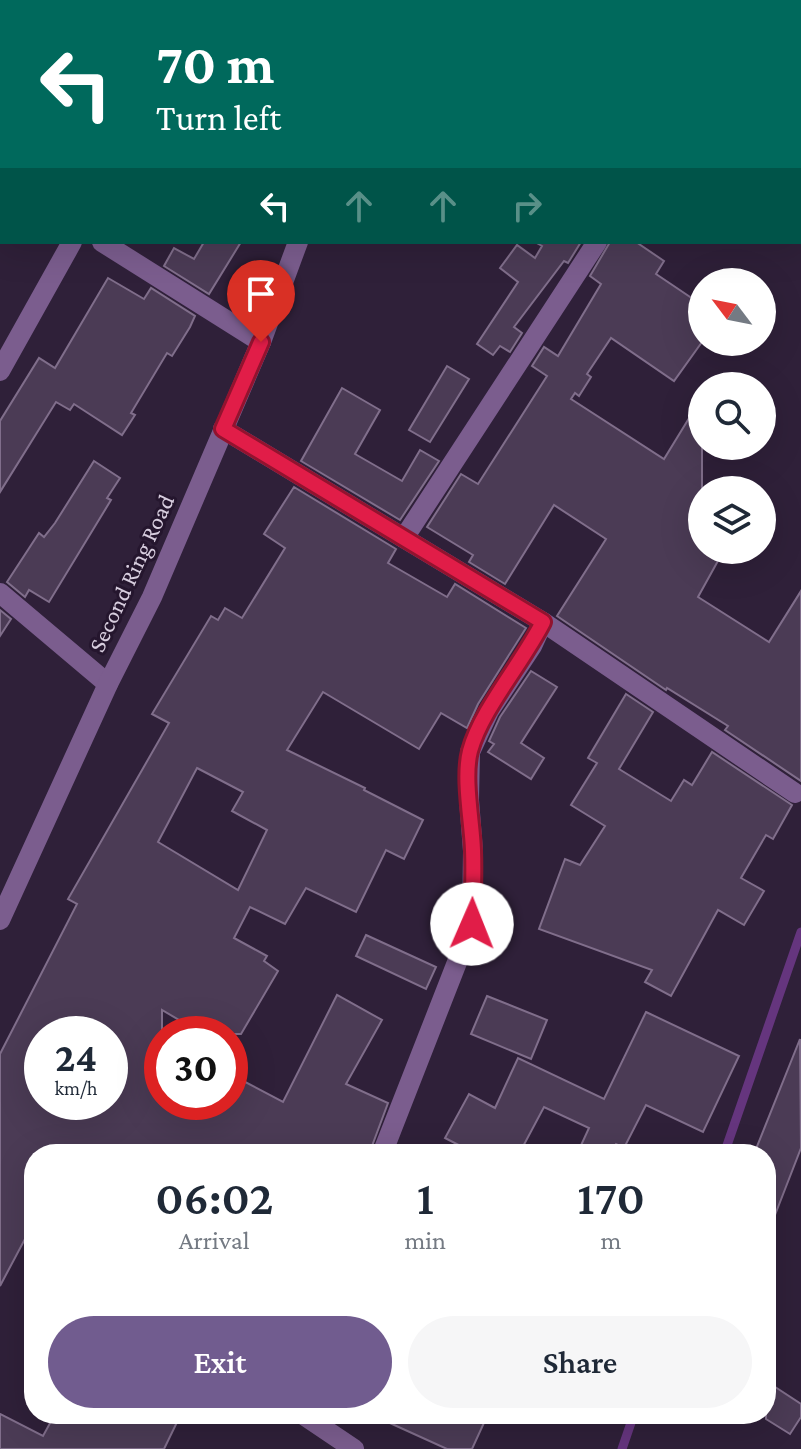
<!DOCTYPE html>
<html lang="en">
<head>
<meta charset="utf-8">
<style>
  :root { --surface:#fff; --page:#f6f6f7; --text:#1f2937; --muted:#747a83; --accent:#715c8f }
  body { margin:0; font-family:"Crimson Pro",serif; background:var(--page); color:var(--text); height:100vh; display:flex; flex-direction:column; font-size:30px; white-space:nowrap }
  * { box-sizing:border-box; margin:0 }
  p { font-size:26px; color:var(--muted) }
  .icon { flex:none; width:44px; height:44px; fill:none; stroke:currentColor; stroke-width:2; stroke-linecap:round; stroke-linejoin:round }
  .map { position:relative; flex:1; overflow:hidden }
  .side { position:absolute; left:24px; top:1144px; width:752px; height:280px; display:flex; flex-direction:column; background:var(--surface); border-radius:32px; box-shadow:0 8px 32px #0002 }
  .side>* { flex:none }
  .top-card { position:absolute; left:0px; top:0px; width:802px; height:244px; box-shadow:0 8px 32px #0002; background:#00695c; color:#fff; overflow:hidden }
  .needle { width:52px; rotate:302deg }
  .buttons { position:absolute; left:688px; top:268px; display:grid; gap:16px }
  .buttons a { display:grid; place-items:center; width:88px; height:88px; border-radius:50%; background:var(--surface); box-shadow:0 8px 32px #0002; font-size:40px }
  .speed { position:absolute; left:24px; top:1016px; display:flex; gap:16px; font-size:40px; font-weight:700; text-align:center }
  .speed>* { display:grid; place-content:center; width:104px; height:104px; border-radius:50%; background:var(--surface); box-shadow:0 8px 32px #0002; line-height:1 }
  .speed small { font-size:20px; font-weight:400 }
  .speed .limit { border:12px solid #d22; background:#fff; color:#111 }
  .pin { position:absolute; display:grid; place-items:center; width:68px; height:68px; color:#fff; margin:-82px -34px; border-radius:50% 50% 50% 0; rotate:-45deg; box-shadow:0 0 8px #0007 }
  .pin .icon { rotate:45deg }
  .me { position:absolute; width:88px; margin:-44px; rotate:1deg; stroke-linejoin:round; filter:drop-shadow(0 0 6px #0008) }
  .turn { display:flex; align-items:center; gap:28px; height:168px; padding:0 24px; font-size:36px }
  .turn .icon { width:104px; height:104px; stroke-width:2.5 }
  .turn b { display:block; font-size:56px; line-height:68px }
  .lanes { display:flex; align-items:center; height:76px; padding:0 24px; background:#0003; justify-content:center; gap:40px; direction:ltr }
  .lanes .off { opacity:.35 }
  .eta { display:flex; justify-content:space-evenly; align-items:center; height:136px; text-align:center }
  .eta b { font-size:48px; font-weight:600; line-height:56px }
  .primary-button { display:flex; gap:16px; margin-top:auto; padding:16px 24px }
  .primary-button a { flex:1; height:92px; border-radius:48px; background:var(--accent); color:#fff; font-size:32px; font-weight:600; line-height:92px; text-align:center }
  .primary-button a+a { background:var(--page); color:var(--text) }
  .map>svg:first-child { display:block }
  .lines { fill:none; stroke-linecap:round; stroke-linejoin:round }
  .stream { stroke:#65357e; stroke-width:9 }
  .building { fill:#4b3b55; stroke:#806e8b; stroke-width:2; fill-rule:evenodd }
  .minor { stroke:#7b5d8e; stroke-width:20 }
  .route-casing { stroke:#92132f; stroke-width:20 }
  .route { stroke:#e11d48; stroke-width:14 }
  .labels { text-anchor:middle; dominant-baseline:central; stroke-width:6; stroke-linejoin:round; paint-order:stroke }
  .street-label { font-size:24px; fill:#d7cdde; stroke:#25162e }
</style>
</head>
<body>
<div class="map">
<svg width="801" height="1449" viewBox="0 0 801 1449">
  <rect width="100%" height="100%" fill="#2f2039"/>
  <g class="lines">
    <g class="stream">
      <path d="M724 1154 801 932"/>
      <path d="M622 1449 634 1414"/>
    </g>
  </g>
  <g class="building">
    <path d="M204 242H241L209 294 164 266 174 248 194 259Z"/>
    <path d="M535 242H581L568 263 564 261 514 327 522 333 510 352 500 346 493 355 477 344 518 282 500 268 517 245 535 258 542 246Z"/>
    <path d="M610 242H636L664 261 656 274 702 305V342L674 381 611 338 587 374 591 377 579 396 575 393 571 399 664 459 702 397V550H724L698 597 769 642 801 591V781L725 730 728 726 667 688 666 690 557 616 606 539 554 505 505 584 469 562 473 555 427 527 461 474 478 484 547 376 532 366 544 347 558 356 601 284 590 276Z"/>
    <path d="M108 278 144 299 151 288 195 316 190 327 172 356 167 353 131 413 135 415 122 435 74 404 70 410 56 402 0 492V421L39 358 55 368Z"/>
    <path d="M447 366 469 379 430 442 409 430Z"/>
    <path d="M342 388 380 410 355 454 402 481 420 450 439 461 400 520 301 461Z"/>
    <path d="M94 461 120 478 107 498 111 500 49 602 29 590 25 597 7 582 39 533 44 537 55 523Z"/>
    <path d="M294 487 396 549 388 563 447 597 455 584 526 628 478 704 467 728 441 713 419 749 323 692 287 750 365 788 364 790 423 820 404 859 386 850 356 912 306 888 285 924 250 907 234 938 267 956 264 961 278 971 241 1034H203L162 1010V1102H230V1074L283 1102 337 995 382 1020 346 1084 388 1103 369 1154H34V1222L0 1286V1054L77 904 68 899 169 723 152 714 211 616 218 620 225 608 242 618 285 548 264 534ZM197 768 243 792 232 811 267 830 238 890 158 842ZM42 1034H110V1102H42Z"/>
    <path d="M0 610 11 619 0 636Z"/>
    <path d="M531 671 557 687 521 743 544 758 531 779 488 752 494 744 489 741 500 717Z"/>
    <path d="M626 694 653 712 619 769 671 801 684 780 692 785 712 752 792 805 773 839 766 835 741 878 764 891 744 925 718 910 671 996 645 982 652 970 539 929 565 859 580 865 605 826 571 805 597 763 588 758Z"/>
    <path d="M366 935 436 967 426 989 356 956Z"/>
    <path d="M487 996 547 1020 531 1059 471 1034Z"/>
    <path d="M646 1012 739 1056 703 1132 646 1105 624 1148 616 1144 611 1154H577L589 1128 544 1107 519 1154H476L445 1138 469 1094 495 1108 518 1058 604 1099Z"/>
    <path d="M800 1039 801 1148 768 1233 766 1154H754Z"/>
    <path d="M766 1381 801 1404V1417L790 1434 766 1419Z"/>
    <path d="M0 1414 43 1436 55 1414H181L164 1449H0Z"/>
    <path d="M370 1414H488L472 1449H447Z"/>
  </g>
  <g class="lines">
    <g class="minor">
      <path d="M226 2 227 0"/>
      <path d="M400 2 401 0"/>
      <path d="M733 2 735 0"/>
      <path d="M0 176 2 177"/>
      <path d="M102 242 261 342"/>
      <path d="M0 371 72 242"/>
      <path d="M223 429 543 622 795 793"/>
      <path d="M404 538 597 242"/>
      <path d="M0 593 108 684"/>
      <path d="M0 920 108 684 152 597 261 342 298 242"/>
      <path d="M382 1154 472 924 473 851 469 800 470 752 489 711 532 646 543 622"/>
      <path d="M302 1414 354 1449"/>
    </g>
  </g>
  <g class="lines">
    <defs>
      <path id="route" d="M261 342 223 429 543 622C523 662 481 710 470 751 463 778 472 822 473 850 474 874 473 899 472 924"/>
    </defs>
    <use href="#route" class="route-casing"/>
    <use href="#route" class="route"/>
  </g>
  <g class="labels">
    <g class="street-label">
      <text transform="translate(131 573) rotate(-65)">Second Ring Road</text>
    </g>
  </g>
</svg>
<div class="buttons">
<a><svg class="needle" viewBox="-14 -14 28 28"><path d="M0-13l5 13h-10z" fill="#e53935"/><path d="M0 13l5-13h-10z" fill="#747a83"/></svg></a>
<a><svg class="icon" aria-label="search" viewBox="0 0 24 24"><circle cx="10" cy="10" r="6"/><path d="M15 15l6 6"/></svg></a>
<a><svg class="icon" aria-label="layers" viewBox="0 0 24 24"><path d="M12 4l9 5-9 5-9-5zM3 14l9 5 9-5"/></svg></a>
</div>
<div class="speed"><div>24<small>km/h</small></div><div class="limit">30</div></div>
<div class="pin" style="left:261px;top:342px;background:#d93025"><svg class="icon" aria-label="arrive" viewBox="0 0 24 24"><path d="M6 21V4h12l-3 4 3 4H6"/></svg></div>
<svg class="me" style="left:472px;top:924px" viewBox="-20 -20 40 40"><circle r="19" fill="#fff"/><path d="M0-13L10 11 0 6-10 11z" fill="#e11d48"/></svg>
<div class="top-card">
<div class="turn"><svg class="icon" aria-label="left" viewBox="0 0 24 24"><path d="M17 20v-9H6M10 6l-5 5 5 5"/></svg><div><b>70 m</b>Turn left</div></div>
<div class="lanes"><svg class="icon" aria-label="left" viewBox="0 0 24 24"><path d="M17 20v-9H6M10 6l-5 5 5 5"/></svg><svg class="icon off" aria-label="ahead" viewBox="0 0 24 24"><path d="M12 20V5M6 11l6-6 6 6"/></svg><svg class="icon off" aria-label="ahead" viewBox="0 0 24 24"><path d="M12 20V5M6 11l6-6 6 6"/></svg><svg class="icon off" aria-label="right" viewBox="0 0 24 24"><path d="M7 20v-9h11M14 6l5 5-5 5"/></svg></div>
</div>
<section class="side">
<div class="eta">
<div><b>06:02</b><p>Arrival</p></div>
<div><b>1</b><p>min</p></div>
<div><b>170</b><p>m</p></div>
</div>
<div class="primary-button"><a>Exit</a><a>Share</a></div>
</section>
</div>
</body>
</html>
